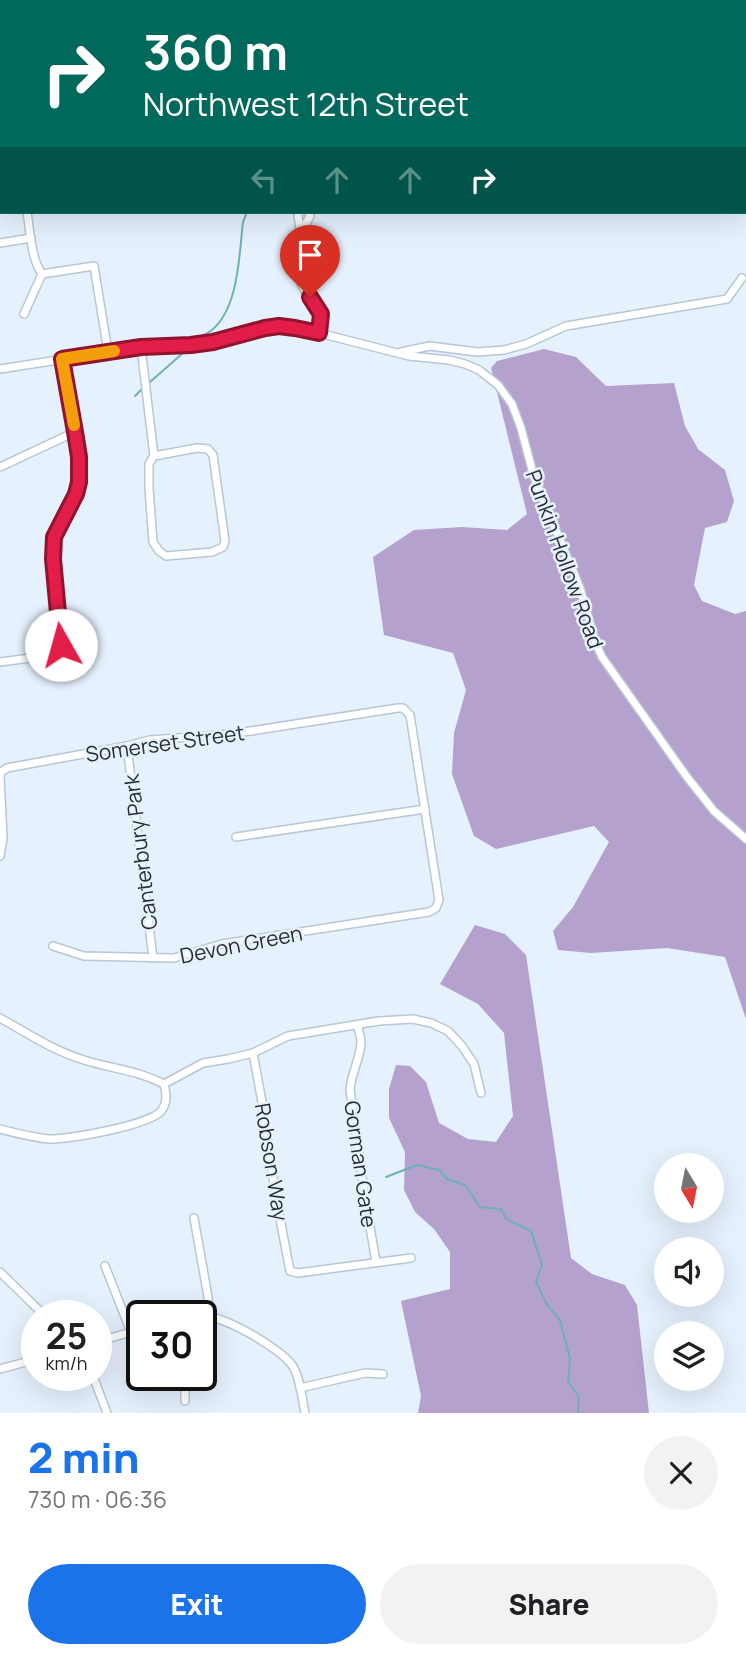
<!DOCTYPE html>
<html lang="en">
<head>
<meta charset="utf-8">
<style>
  :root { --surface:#fff; --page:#f2f2f2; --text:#202124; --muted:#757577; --accent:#1a73e8 }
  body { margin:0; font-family:Manrope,sans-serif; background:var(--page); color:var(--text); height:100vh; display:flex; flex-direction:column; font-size:26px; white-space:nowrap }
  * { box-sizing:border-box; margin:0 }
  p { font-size:23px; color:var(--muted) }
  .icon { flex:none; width:38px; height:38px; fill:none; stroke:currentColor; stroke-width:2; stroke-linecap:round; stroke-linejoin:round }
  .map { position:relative; height:1413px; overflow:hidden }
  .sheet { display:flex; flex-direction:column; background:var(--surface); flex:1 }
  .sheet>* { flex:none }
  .top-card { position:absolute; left:0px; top:0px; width:747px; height:214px; box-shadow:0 7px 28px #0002; background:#00695c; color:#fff; overflow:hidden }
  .needle { width:46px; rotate:170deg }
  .controls { position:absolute; left:654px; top:1153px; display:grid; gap:14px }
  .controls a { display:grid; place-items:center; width:70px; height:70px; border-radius:50%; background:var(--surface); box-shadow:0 7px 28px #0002; font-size:35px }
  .speed { position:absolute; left:21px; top:1300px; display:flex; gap:14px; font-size:35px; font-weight:700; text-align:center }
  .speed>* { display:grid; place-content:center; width:91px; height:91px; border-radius:50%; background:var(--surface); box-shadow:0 7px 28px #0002; line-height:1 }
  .speed small { font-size:18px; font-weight:400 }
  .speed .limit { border:4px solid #111; border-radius:10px; background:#fff; color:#111 }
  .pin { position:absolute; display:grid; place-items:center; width:60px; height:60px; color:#fff; margin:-72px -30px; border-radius:50% 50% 50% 0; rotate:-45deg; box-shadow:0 0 7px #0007 }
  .pin .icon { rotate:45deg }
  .me { position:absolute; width:77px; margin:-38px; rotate:353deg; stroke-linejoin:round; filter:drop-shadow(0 0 5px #0008) }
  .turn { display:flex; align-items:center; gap:24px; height:147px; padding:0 28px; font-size:32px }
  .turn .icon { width:91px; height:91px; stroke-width:2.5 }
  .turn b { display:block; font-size:49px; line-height:60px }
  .lanes { display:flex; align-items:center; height:66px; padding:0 28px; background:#0003; justify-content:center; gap:35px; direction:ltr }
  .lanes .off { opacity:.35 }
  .round { display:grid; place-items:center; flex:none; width:74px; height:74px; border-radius:37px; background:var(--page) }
  .overview { display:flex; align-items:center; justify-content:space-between; height:119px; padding:0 28px }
  h1 { font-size:42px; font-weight:800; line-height:52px; color:var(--accent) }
  .action { display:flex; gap:14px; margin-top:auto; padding:14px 28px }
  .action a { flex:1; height:80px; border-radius:42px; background:var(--accent); color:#fff; font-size:28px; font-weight:800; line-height:80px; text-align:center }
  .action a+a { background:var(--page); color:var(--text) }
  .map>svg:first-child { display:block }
  .forest { fill:#b4a1ce }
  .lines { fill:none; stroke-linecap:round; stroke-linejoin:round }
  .stream { stroke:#6fb0b3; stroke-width:2 }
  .minor-casing { stroke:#b8c6d5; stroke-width:10 }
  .minor { stroke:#fff; stroke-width:7 }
  .route-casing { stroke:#92132f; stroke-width:18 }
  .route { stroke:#e11d48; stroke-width:12 }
  .slow { stroke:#f59e0b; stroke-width:12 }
  .labels { text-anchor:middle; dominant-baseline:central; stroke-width:5; stroke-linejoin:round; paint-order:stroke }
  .street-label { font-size:21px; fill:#282d33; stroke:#e6f1fe }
</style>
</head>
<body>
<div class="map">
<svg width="746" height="1413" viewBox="0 0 746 1413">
  <rect width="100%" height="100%" fill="#e6f1fe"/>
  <g class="forest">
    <path d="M544 349 576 357 606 386 674 383 685 426 698 449 725 470 734 501 727 522 705 528 694 585 702 601 735 614 746 611V1019L725 957 667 948 591 953 558 950 553 931 573 907 609 842 594 826 496 849 474 836 452 774 454 733 466 690 453 653 384 635 373 557 414 530 462 527 507 530 527 514 491 368 497 361Z"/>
    <path d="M475 925 505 934 526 955 571 1258 592 1274 625 1285 637 1305 649 1413H418L421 1396 401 1301 450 1289V1252L434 1229 415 1212 404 1190 405 1152 389 1118V1089L396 1065 410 1066 426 1082 439 1123 468 1139 496 1142 513 1116 504 1033 478 1004 440 984Z"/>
  </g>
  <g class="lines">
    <g class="stream">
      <path d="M390 2 391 0"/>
      <path d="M188 342C196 338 206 335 212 330 239 307 239 255 243 222L247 212"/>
      <path d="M150 382 183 353 184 350"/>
      <path d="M135 396 142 389"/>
      <path d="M386 1177 417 1165 439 1170 447 1179 465 1185 480 1207 501 1209 506 1219 531 1231 542 1265 536 1282 547 1305 560 1320 570 1359 568 1381 579 1397 578 1413"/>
    </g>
    <defs>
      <g id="minor">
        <path d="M47 0V2"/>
        <path d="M288 0 289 2"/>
        <path d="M210 2 221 0"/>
        <path d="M0 75H2"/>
        <path d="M27 212C30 230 31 259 42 274L94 266 108 352"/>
        <path d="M299 212 298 216 301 234 298 255V274L302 286 321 314 319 333"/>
        <path d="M301 233 310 216 309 212"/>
        <path d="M0 243 31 238"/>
        <path d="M24 314 42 274"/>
        <path d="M141 347 154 456"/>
        <path d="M401 352 430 346 477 352 504 350 526 344 566 326 727 299 742 278"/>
        <path d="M0 369 141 347 191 345 213 342 265 328 279 326 319 333 409 356 449 360 465 364 479 370 498 385 512 404 521 428 534 477 580 588 596 644 602 657 687 777 714 811 746 839"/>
        <path d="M197 448 208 449 213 455 225 541 223 547 212 552 166 556 159 551 153 542 149 488V464L154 456Z"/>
        <path d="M0 467 75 432"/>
        <path d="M0 662 60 654 62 650 53 559 54 537 76 494 79 482V457L75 432 62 359"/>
        <path d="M127 746 153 958"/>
        <path d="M236 837 425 809"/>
        <path d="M0 856 3 838 0 776 1 772 7 768 127 746 150 740 231 734 398 708H403L410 715 439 900 436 908 429 912 222 944 174 958 84 956 53 946"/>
        <path d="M0 1018C27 1033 54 1051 84 1060 112 1069 137 1070 164 1084"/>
        <path d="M357 1025C359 1031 361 1037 361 1043 360 1059 351 1074 350 1090L365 1198 376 1262"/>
        <path d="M253 1053 262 1102 276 1198 290 1271 298 1273 411 1258"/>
        <path d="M164 1084 203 1063 228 1059 253 1053 288 1036 379 1021 413 1019 431 1023 448 1031 462 1046 474 1064 481 1093"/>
        <path d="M0 1129C15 1133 32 1137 48 1139 67 1140 152 1125 162 1110 168 1101 166 1093 164 1084"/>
        <path d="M194 1218 208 1297V1315"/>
        <path d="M105 1266 131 1332"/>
        <path d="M0 1272 45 1316"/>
        <path d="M200 1316C220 1313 280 1348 292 1365 300 1376 302 1399 305 1413"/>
        <path d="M96 1342 142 1329"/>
        <path d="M0 1369 37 1359"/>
        <path d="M93 1376 107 1413"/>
        <path d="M185 1376V1401"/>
        <path d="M300 1388 365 1373 383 1374"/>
      </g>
    </defs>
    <use href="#minor" class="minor-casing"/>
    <use href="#minor" class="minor"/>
  </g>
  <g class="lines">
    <defs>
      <path id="route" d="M61 645 53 559 54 537 76 494 79 482V457L75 432 62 359 141 347 191 345 213 342 265 328 279 326 295 328 319 333 321 314 310 297"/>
    </defs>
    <use href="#route" class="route-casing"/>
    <use href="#route" class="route"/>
    <path class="slow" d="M74 425 62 359 114 351"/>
  </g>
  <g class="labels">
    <g class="street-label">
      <text transform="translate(565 559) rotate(70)">Punkin Hollow Road</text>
      <text transform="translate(165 743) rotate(-8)">Somerset Street</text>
      <text transform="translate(140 852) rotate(-97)">Canterbury Park</text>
      <text transform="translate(241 944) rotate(-11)">Devon Green</text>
      <text transform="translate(272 1162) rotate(81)">Robson Way</text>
      <text transform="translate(361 1164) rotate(82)">Gorman Gate</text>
    </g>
  </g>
</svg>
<div class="controls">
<a><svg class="needle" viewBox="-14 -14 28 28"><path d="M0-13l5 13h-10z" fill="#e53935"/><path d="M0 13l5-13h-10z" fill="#757577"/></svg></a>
<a><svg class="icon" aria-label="sound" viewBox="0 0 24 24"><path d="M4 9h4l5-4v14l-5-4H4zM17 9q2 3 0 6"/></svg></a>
<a><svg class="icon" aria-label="layers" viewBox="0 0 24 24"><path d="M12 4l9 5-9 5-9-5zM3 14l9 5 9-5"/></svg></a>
</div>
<div class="speed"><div>25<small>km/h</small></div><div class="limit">30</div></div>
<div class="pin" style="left:310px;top:297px;background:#d93025"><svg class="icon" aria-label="arrive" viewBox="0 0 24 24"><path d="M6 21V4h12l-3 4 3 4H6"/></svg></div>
<svg class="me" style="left:61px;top:645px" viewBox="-20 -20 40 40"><circle r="19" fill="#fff"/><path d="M0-13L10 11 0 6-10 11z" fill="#e11d48"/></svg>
<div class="top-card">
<div class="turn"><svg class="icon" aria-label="right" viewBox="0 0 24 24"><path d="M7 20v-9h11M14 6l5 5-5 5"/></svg><div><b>360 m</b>Northwest 12th Street</div></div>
<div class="lanes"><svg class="icon off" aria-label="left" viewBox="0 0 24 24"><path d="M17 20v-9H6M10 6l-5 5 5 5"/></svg><svg class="icon off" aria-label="ahead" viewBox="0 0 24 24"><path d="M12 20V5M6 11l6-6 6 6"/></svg><svg class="icon off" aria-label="ahead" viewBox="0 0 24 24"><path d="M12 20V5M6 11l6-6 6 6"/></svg><svg class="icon" aria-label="right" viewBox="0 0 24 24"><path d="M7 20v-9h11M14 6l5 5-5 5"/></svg></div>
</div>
</div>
<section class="sheet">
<div class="overview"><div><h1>2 min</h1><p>730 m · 06:36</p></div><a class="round"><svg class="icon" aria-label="close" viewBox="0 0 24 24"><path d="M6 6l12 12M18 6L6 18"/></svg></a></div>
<div class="action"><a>Exit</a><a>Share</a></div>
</section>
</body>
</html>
